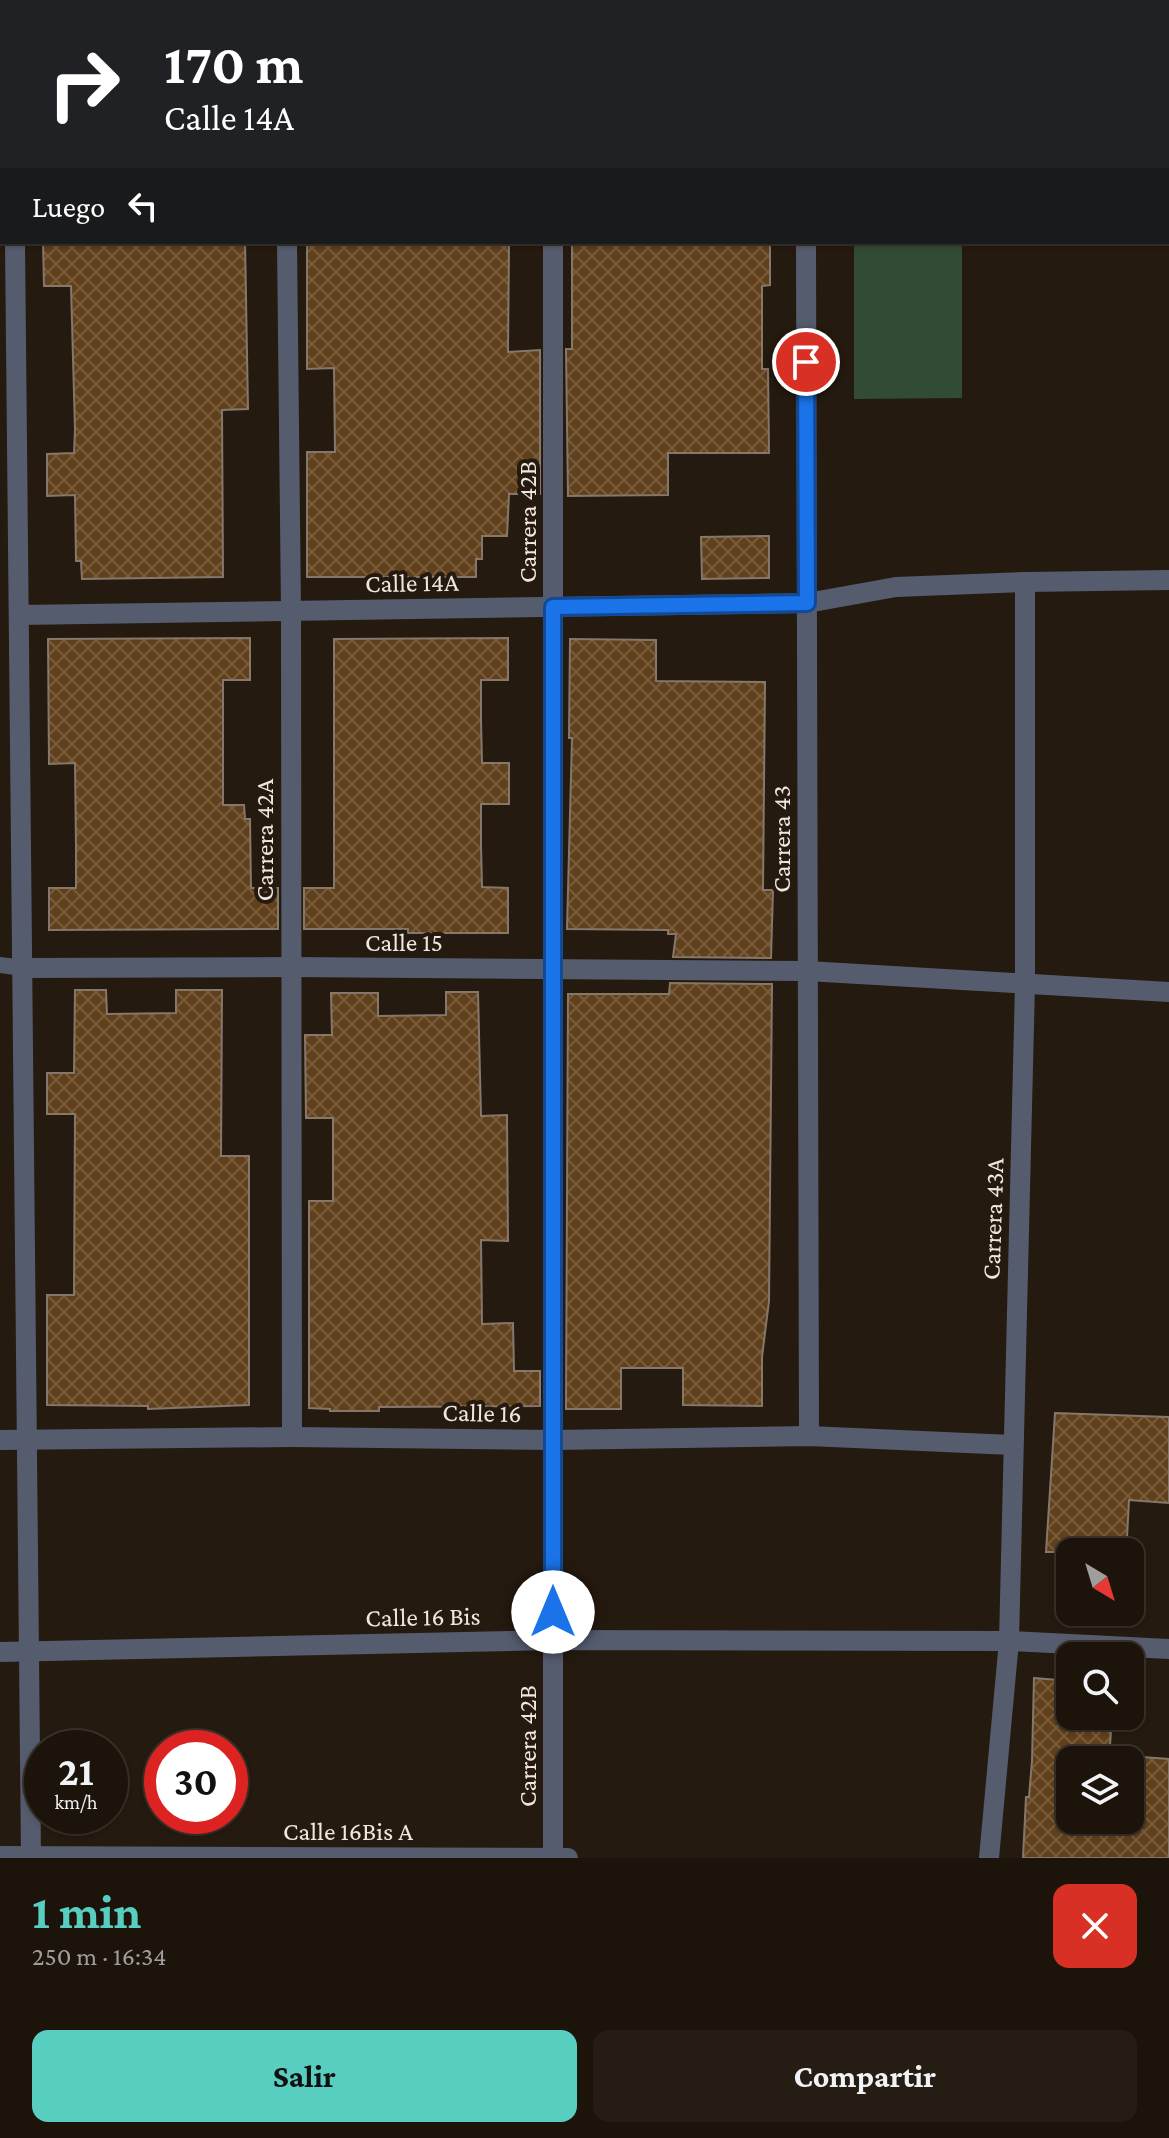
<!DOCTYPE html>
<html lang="es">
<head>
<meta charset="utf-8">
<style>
  :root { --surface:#1c140b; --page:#251d14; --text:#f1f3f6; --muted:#a09e9d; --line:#3a332c; --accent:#58cec0 }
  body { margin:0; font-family:"Crimson Pro",serif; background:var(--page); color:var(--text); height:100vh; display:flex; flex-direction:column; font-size:30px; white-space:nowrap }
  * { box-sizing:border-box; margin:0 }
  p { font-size:26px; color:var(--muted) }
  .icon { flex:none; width:44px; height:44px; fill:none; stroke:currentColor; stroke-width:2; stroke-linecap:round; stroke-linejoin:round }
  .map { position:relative; height:1858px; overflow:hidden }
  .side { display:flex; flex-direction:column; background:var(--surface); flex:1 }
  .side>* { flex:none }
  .banner { position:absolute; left:0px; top:0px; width:1170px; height:244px; box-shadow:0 2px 6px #0004,0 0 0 2px var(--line); background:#202124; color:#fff; overflow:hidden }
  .needle { width:52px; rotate:142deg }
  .controls { position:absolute; left:1056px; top:1538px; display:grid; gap:16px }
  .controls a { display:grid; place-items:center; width:88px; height:88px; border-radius:16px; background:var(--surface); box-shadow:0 2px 6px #0004,0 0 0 2px var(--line); font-size:40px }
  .speed { position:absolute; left:24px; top:1730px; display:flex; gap:16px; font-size:40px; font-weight:700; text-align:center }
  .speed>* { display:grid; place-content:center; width:104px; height:104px; border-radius:50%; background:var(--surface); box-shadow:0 2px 6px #0004,0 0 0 2px var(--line); line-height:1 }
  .speed small { font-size:20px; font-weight:400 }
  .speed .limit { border:12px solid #d22; background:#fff; color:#111 }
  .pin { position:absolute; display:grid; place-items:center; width:68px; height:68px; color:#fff; margin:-34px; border:4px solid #fff; border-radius:50%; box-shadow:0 2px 8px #0007 }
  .me { position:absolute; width:88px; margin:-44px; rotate:0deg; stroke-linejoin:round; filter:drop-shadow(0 0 6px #0008) }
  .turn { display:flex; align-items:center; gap:28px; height:168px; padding:0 32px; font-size:36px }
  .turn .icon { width:104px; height:104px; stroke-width:2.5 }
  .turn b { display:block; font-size:56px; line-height:68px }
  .then { display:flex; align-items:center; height:76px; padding:0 32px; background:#0003; gap:16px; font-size:30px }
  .round { display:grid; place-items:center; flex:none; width:84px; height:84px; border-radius:16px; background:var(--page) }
  .summary { display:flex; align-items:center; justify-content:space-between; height:136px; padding:0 32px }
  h1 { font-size:48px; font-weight:700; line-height:60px; color:var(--accent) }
  .action { display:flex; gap:16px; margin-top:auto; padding:16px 32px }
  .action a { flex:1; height:92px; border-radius:16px; background:var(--accent); color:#111; font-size:32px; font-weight:700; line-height:92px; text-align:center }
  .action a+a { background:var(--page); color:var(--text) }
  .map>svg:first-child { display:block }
  .green { fill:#324b35 }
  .building { fill:url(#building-cross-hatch); stroke:#85776a; stroke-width:2 }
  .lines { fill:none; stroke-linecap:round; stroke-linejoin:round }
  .service { stroke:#555c6e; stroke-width:16 }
  .minor { stroke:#555c6e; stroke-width:20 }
  .tertiary { stroke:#555c6e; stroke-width:20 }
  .route-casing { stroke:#114b97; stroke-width:20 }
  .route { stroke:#1a73e8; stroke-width:14 }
  .labels { text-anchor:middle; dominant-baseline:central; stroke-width:8; stroke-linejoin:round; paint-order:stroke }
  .street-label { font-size:26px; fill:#eee6df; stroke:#251a0f }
</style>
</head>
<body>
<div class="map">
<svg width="1169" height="1858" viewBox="0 0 1169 1858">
  <defs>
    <pattern id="building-cross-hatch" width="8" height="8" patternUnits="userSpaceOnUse" patternTransform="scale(2)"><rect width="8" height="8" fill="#61401c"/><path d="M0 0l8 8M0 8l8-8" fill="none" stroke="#785c3d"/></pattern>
  </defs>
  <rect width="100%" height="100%" fill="#251a0f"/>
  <path class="green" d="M854 242H962V398L854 399Z"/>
  <g class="building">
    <path d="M43 242H245L248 409 222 410 223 577 82 579 81 561H76L75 495 47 496V454L74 453 75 430 71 286H44Z"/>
    <path d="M307 242H509L508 352 540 350V494H509L507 536H482V559H476V577H307V452H335L334 368 307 369Z"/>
    <path d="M572 242 685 244V242H770V285L762 286V369H768L769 453H668V495L568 496 566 349H572Z"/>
    <path d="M769 536V578L702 579 701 537Z"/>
    <path d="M250 638V680H223V805H244L245 819H250L251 888H278V929L49 930V888H76V846L75 763 49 764 48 639Z"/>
    <path d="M508 638V680H481V721L482 763H509V804H481V846L482 887 508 888V933H408V929H304V888H334V639Z"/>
    <path d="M570 639 656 640V681L765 682 763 890H773L771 958 673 957 676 934H668V930L567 929 572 738H569Z"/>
    <path d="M670 983 772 984 769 1301 762 1357V1406L683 1405V1368H621V1409H566L568 994H669Z"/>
    <path d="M75 990H106L107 1014 176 1013V990H222L221 1156H249V1405L148 1409V1406L47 1405V1295H74L75 1114H47V1073H74Z"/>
    <path d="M446 992H478L481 1116 507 1115 508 1241 481 1240 482 1324 513 1323 514 1371H540V1406L379 1407V1411H330V1409L309 1408V1201H333V1118H306L305 1035H332L331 993H378V1016L446 1015Z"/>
    <path d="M1055 1413 1169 1417V1503L1129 1500 1127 1538H1115L1114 1552H1046Z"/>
    <path d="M1034 1678 1070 1681V1716H1112L1109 1760H1070V1820H1130V1756L1169 1759V1858H1023L1026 1797H1029L1032 1761Z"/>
  </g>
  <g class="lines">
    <path class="service" d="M0 965 23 968"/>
    <g class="minor">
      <path d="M15 242 31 1858"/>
      <path d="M287 242 291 611 292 1437"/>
      <path d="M553 242V1858"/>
      <path d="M806 242 809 1436"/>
      <path d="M19 615 807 603 896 587 1025 582 1169 580"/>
      <path d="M23 968 290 967 807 971 1169 992"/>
      <path d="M0 1440 292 1437 553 1440 809 1436 1012 1445"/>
      <path d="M0 1652 553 1640 1009 1641 1169 1649"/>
      <path d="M0 1856 568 1858"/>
      <path d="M989 1858 1009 1641 1025 984V582"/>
    </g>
    <g class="tertiary">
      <path d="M0 163H2"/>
      <path d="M1168 165H1169"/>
    </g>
  </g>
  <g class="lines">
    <defs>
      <path id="route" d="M553 1612V607L807 603 806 362"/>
    </defs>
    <use href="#route" class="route-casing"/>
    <use href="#route" class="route"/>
  </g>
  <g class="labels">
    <g class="street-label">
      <text transform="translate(527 522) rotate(-90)">Carrera 42B</text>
      <text transform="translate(412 583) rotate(-1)">Calle 14A</text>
      <text transform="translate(781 839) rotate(-90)">Carrera 43</text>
      <text transform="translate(264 840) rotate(-90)">Carrera 42A</text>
      <text x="404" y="942">Calle 15</text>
      <text transform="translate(993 1219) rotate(-88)">Carrera 43A</text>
      <text transform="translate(482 1413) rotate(1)">Calle 16</text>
      <text transform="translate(423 1617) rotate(-1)">Calle 16 Bis</text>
      <text transform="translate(527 1746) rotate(-90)">Carrera 42B</text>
      <text x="348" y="1831">Calle 16Bis A</text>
    </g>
  </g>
</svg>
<div class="controls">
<a><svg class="needle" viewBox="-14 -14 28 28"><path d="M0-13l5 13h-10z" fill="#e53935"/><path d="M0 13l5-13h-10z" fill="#a09e9d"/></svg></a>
<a><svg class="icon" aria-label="search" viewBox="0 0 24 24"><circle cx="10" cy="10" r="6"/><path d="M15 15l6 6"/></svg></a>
<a><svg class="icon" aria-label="layers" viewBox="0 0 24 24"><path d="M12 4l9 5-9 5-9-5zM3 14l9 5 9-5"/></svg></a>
</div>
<div class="speed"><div>21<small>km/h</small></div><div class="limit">30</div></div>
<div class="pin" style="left:806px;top:362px;background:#d93025"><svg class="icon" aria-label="arrive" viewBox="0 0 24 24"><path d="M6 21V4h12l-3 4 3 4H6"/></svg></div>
<svg class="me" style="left:553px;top:1612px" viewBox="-20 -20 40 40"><circle r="19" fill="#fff"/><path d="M0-13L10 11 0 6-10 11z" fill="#1a73e8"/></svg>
<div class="banner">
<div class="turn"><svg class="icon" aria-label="right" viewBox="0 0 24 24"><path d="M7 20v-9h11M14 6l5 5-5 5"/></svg><div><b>170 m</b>Calle 14A</div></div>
<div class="then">Luego<svg class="icon" aria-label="left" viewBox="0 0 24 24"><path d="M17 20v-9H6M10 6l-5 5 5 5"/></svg></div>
</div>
</div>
<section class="side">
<div class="summary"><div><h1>1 min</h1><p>250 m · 16:34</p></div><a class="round" style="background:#d93025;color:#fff"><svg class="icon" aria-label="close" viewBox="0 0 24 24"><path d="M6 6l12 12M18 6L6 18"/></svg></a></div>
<div class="action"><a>Salir</a><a>Compartir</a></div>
</section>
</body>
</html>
